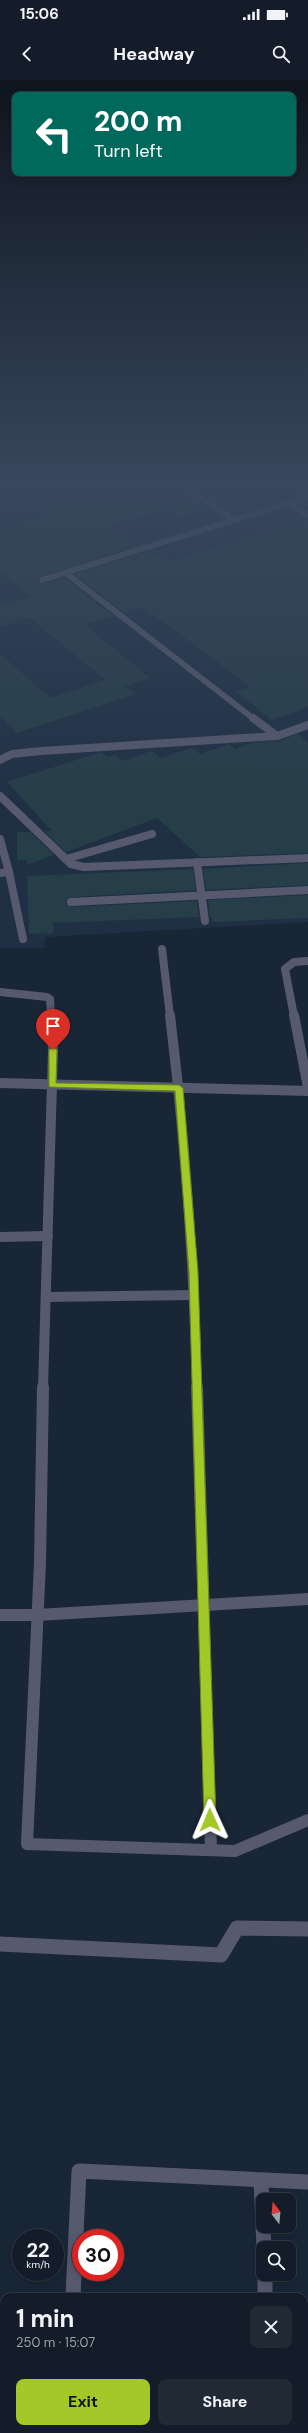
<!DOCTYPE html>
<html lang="en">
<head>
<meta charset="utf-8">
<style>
  :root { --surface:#131c28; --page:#202934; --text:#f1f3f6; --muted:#9da1a8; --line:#323a45; --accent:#a2c928 }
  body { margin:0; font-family:"DM Sans",sans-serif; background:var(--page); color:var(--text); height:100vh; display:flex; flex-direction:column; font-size:15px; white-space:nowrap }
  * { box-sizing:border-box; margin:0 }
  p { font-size:13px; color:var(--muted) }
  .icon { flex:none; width:22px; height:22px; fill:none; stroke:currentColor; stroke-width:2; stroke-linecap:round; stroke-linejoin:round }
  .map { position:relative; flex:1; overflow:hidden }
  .details { position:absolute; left:0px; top:2213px; width:308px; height:140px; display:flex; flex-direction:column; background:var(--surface); border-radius:12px 12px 0 0; box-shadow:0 2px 10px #0003,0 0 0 1px var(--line) }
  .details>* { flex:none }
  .hud { position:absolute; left:12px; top:12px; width:284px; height:84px; border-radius:8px; box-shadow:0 2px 10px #0003,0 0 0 1px var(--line); background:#00695c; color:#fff; overflow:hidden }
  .needle { width:26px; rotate:344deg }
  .buttons { position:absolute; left:256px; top:2113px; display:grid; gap:8px }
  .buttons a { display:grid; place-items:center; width:40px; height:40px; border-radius:8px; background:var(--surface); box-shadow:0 2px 10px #0003,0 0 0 1px var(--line); font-size:20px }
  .speed { position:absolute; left:12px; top:2149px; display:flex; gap:8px; font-size:20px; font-weight:700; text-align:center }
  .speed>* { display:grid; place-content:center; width:52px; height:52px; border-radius:50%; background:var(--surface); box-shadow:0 2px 10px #0003,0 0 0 1px var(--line); line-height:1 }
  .speed small { font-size:10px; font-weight:400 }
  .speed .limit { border:6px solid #d22; background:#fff; color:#111 }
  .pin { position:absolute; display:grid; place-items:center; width:34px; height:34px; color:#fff; margin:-41px -17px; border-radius:50% 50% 50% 0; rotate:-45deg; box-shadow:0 0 4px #0007 }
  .pin .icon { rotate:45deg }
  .me { position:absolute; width:44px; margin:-22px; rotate:359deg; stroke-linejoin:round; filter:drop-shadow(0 0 3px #0008) }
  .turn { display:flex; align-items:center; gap:14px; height:84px; padding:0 16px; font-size:18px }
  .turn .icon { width:52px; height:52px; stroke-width:2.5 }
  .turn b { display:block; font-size:28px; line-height:34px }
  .round { display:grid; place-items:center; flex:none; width:42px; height:42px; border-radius:8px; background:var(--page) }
  .summary { display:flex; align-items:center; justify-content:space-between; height:68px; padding:0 16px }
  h1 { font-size:24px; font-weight:700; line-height:30px }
  .primary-button { display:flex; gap:8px; margin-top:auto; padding:8px 16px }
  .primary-button a { flex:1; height:46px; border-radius:8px; background:var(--accent); color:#111; font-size:16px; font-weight:700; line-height:46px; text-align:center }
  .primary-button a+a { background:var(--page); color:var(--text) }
  .status { display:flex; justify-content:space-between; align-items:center; height:28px; padding:0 20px; background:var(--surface); direction:ltr }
  .status svg { height:11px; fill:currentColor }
  header { display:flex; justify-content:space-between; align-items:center; height:52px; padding:0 16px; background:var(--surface); font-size:18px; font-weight:700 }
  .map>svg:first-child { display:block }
  .built { fill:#1f3045 }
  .building { fill:#263e48 }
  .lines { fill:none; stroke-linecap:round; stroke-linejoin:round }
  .service-far1 { stroke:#575a6f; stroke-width:6 }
  .service { stroke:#575a6f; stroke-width:8 }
  .minor-far3 { stroke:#575a6f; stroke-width:8 }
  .minor-far2 { stroke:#575a6f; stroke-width:10 }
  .minor-far1 { stroke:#575a6f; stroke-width:12 }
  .minor { stroke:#575a6f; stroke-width:15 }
  .route { fill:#a2c928; stroke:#69831a }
</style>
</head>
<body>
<div class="status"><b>15:06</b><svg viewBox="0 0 49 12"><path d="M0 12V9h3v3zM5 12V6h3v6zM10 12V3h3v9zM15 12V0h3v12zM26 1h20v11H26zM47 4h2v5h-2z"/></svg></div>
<header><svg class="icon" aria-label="back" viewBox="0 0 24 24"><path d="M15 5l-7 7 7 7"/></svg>Headway<svg class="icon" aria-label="search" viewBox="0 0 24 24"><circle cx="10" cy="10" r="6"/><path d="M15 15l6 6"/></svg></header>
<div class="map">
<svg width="308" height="2353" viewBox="0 0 308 2353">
  <rect width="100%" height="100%" fill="#192636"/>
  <path class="built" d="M0 400H308V842L45 857 44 868H0Z"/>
  <g class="building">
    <path d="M3 400H285L287 405 220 426 189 405H185L183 408 184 412 209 429 176 439 166 431 108 446 136 466 39 497 38 502 41 504 64 498 114 536 85 545 150 598 125 606 136 614 17 653 0 637V574L51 618 106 600 29 538 0 547V525L31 516 0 492V447L46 434Z"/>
    <path d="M308 441V627L272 640 236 612 250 607 172 548 140 528 124 533 75 494 145 472 151 477 157 475 167 482Z"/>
    <path d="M298 654 308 663V773L200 777 157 738 66 772 44 751H52L7 702 101 672 108 677 115 675 122 681 152 671 161 678 192 668 200 674 229 664 236 669 254 663 279 661Z"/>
    <path d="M17 752H30L54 775 27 785V780H17Z"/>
    <path d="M308 783V805L206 810 203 789Z"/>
    <path d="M193 789 196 810 71 817 66 823 71 827 197 821 199 837 53 843V853L29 854 27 796Z"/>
    <path d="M308 815V838L213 842 212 837H210L208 820Z"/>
  </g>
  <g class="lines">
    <g class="service-far1">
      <path d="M289 400 308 415"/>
      <path d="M187 409 234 440"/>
      <path d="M288 423 308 435"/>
      <path d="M67 494 254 639"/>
      <path d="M42 500 308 417"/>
    </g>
    <g class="service">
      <path d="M253 638 277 656 308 645"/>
      <path d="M0 680 12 674 41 671 277 656"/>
      <path d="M0 716 71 784 84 787 308 778"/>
      <path d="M0 759 9 792 0 793"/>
      <path d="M66 779 152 754"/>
      <path d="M197 782 205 841"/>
      <path d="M9 792 23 859"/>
      <path d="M71 822 308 810"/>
    </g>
    <g class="minor-far3">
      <path d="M162 869 170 936"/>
      <path d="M0 912 47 917 50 919 51 936"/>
      <path d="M294 936 285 889 294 882 308 881"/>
    </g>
    <g class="minor-far2">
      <path d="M170 935C185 1059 194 1183 197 1308"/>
      <path d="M294 935 308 1007"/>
      <path d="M0 1003 308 1011"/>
      <path d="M0 1157 48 1156"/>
      <path d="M46 1217 194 1215"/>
      <path d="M43 1308 53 970 51 935"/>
    </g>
    <g class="minor-far1">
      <path d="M43 1307 40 1483 27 1764 235 1771 308 1740"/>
      <path d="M197 1307 211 1770"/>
      <path d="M0 1535H37L308 1519"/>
    </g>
    <g class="minor">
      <path d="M0 1864 221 1875 237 1848 308 1849"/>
      <path d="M261 2100 264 2168"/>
      <path d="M265 2194V2217"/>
      <path d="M73 2217 79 2091 308 2102"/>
      <path d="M66 2349V2353"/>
      <path d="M270 2349V2353"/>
    </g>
  </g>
  <linearGradient id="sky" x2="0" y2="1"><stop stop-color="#0e151e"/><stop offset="0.55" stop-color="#38475d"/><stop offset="1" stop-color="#38475d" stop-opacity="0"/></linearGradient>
  <rect width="308" height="729" fill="url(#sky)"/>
  <path class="route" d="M53 967 57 970 56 1003 179 1005 183 1008 198 1192 216 1740 214 1744 210 1746 205 1744 204 1740 189 1192 175 1011 49 1007V970Z"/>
</svg>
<div class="buttons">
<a><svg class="needle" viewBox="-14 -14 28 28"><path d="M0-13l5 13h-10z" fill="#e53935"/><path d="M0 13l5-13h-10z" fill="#9da1a8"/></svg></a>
<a><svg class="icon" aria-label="search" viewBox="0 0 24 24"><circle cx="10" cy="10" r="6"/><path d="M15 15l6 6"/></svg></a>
</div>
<div class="speed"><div>22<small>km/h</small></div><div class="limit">30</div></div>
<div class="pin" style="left:53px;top:970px;background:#d93025"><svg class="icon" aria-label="arrive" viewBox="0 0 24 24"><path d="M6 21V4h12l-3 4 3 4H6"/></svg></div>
<svg class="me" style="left:210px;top:1740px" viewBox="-20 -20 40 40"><path d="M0-17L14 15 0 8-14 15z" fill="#a2c928" stroke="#fff" stroke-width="4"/></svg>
<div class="hud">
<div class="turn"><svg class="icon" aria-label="left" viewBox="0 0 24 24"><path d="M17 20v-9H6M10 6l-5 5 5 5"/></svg><div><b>200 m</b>Turn left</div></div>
</div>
<section class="details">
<div class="summary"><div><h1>1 min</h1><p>250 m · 15:07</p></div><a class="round"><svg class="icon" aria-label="close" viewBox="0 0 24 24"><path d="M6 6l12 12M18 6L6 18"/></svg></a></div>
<div class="primary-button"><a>Exit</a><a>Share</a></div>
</section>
</div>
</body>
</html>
